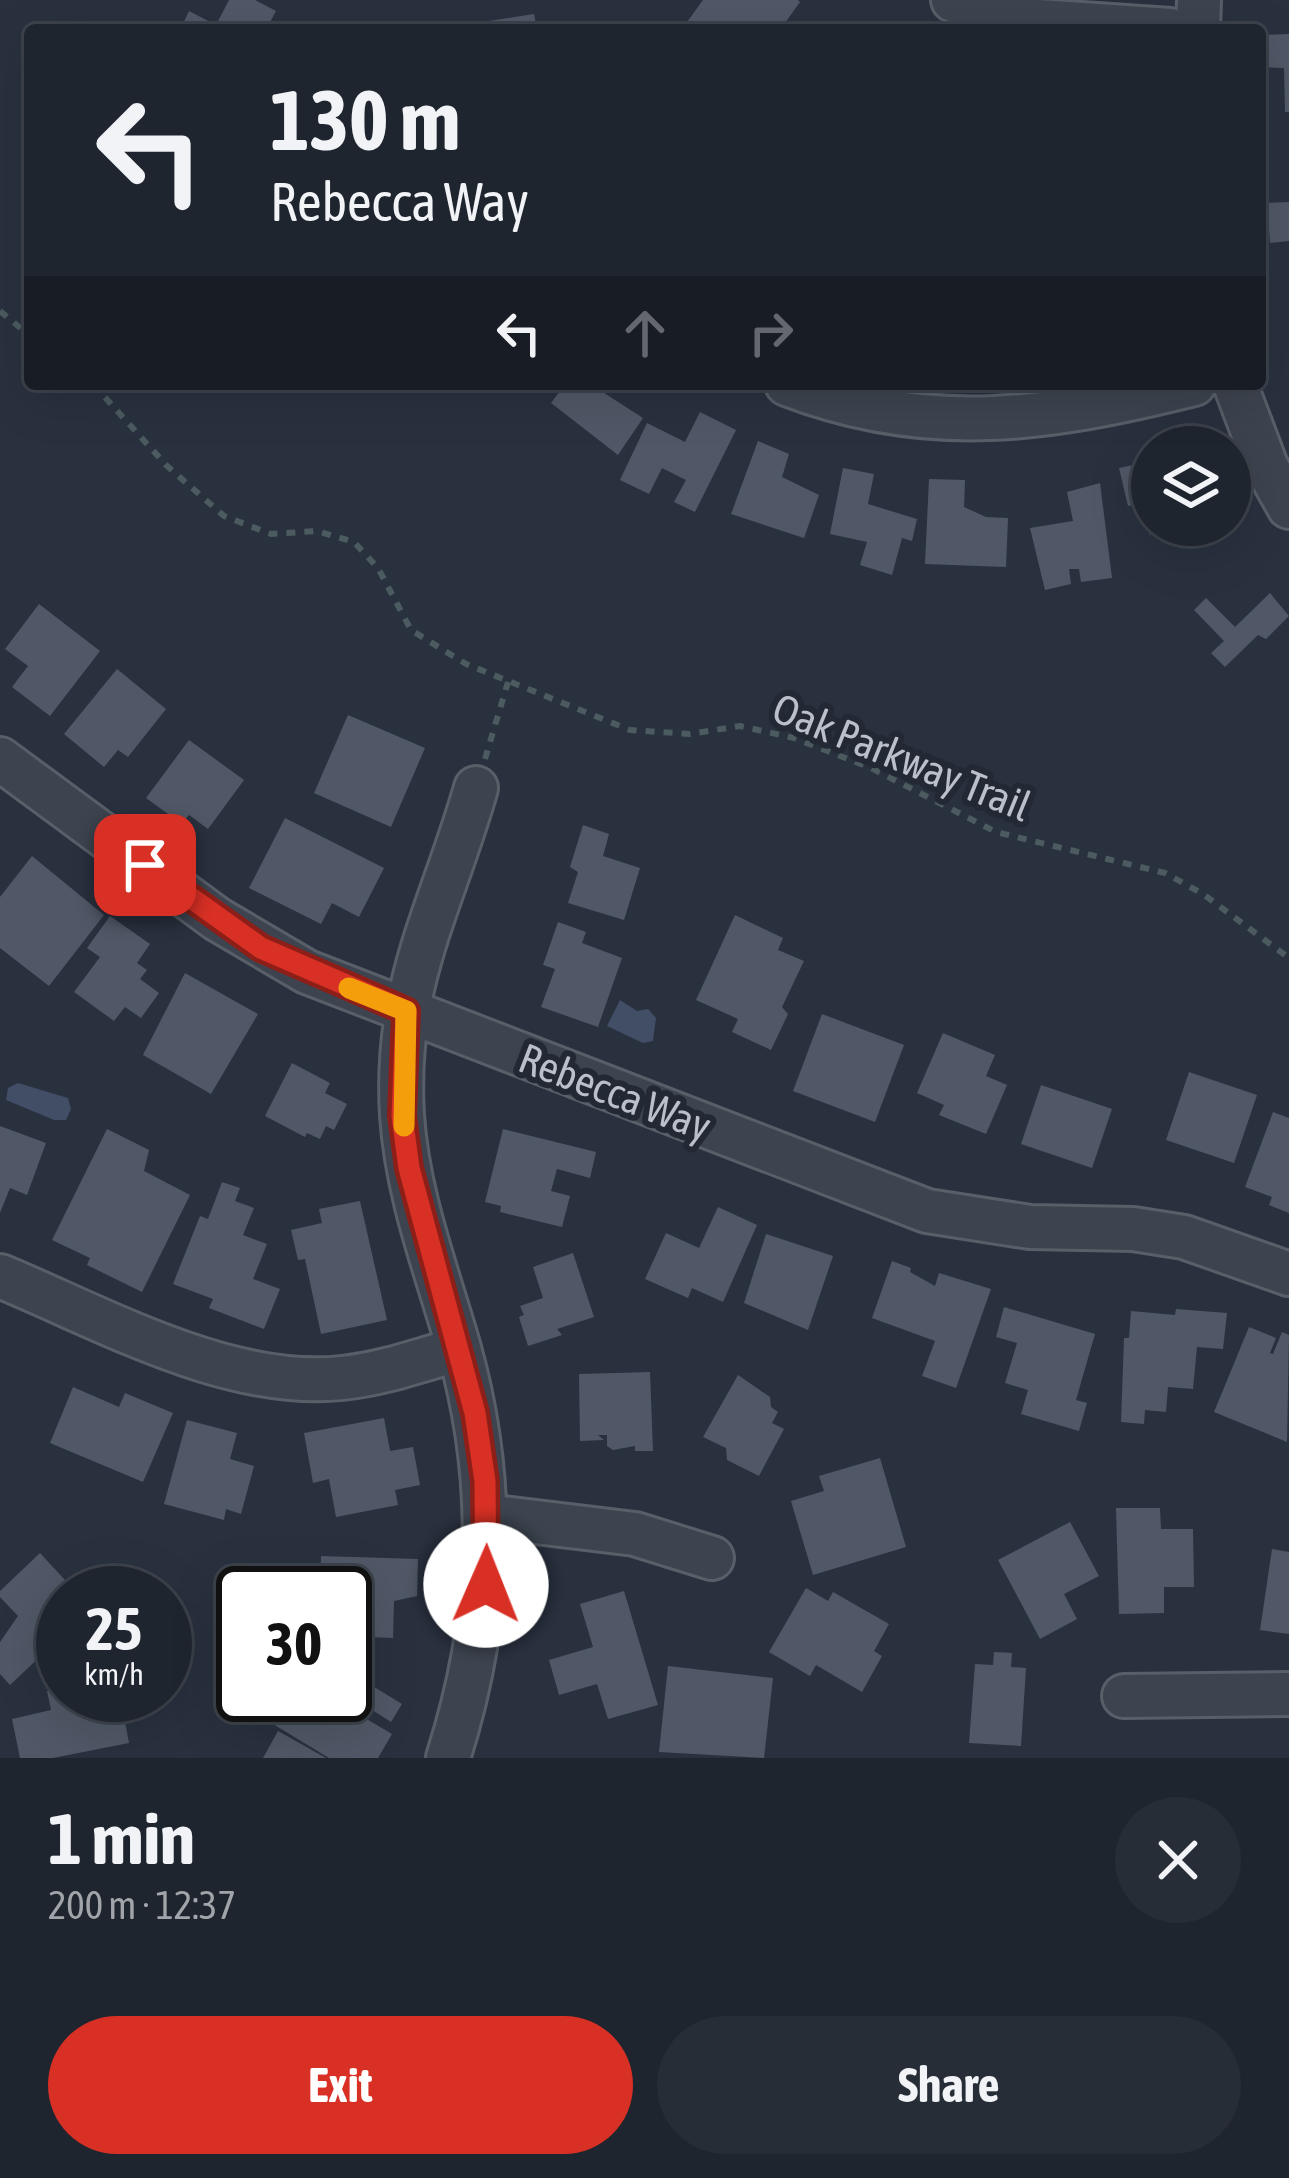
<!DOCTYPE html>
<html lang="en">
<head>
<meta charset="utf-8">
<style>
  :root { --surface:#1f252f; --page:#272d37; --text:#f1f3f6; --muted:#a1a5aa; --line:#3c424b; --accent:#d93025 }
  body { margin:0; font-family:"Asap Condensed",sans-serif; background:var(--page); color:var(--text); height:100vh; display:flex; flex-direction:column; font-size:45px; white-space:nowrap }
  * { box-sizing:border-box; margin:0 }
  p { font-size:39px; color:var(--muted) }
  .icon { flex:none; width:66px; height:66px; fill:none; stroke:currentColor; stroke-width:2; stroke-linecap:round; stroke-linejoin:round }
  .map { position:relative; height:1758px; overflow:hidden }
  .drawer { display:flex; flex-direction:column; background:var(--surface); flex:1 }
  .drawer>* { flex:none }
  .hud { position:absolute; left:24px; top:24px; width:1242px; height:366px; border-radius:12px; box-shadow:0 12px 48px #0002,0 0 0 3px var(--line); background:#1f252f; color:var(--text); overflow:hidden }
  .tools { position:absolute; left:1131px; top:426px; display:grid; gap:24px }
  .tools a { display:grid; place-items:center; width:120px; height:120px; border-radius:50%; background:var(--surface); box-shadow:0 12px 48px #0002,0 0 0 3px var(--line); font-size:60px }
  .speed { position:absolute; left:36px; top:1566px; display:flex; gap:24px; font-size:60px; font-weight:700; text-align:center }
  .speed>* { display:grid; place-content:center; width:156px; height:156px; border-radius:50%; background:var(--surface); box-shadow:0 12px 48px #0002,0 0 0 3px var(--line); line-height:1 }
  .speed small { font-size:30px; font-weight:400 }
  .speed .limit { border:6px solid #111; border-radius:18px; background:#fff; color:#111 }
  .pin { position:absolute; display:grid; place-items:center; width:102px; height:102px; color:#fff; margin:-51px; border-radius:24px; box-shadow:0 6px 18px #0006 }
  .me { position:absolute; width:132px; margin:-66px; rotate:1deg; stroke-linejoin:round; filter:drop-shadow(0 0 9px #0008) }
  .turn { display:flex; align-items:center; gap:42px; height:252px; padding:0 48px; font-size:54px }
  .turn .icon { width:156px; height:156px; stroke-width:2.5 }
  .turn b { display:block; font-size:84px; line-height:102px }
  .lanes { display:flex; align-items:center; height:114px; padding:0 48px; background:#0003; justify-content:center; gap:60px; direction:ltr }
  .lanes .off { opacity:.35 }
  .round { display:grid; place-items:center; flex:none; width:126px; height:126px; border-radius:63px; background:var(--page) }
  .headline { display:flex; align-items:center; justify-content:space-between; height:204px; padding:0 48px }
  h1 { font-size:72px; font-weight:700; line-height:90px }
  .primary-button { display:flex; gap:24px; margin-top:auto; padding:24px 48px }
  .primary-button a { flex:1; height:138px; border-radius:72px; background:var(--accent); color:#fff; font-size:48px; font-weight:700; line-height:138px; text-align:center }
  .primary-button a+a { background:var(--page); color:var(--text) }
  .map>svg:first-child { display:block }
  .water { fill:#414e66 }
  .building { fill:#505867 }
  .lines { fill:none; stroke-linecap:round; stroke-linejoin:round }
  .minor-casing { stroke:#585f69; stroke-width:48 }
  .path { stroke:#4b5b5f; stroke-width:6; stroke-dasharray:9 9; stroke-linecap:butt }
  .minor { stroke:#3d444f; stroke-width:42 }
  .route-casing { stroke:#8d1f18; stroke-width:30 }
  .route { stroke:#d93025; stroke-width:21 }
  .slow { stroke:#f59e0b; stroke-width:21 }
  .labels { text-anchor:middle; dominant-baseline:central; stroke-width:12; stroke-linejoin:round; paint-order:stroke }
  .street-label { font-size:42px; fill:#babfc9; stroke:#222934 }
</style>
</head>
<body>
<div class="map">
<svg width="1289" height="1758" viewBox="0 0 1289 1758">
  <rect width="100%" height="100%" fill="#29313f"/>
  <g class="water">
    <path d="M620 1000 637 1011 648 1009 656 1018 653 1041 643 1043 607 1026Z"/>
    <path d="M18 1083 68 1098 71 1109 66 1120H54L6 1100 8 1088Z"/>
  </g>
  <g class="building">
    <path d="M229 0H255L276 11 266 30H180L189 11 216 25Z"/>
    <path d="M703 0H798L800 2 780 30H699L687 22Z"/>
    <path d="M534 14 537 30H462V25Z"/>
    <path d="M1289 34V112H1285L1284 68 1260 67V35Z"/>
    <path d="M1289 202V241L1270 243 1267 203Z"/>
    <path d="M565 384H602L598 389 643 418 618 455 551 403Z"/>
    <path d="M700 412 736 430 695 512 674 502 686 480 662 468 649 494 620 480 647 423 685 442Z"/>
    <path d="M758 441 789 454 782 477 819 495 804 538 731 514Z"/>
    <path d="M1152 461V525L1164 527 1152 530 1150 536 1142 502 1128 506 1119 468Z"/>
    <path d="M843 468 874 474 868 504 917 519 912 541 902 538 892 575 860 565 867 542 830 534Z"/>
    <path d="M929 479 965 480 964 507 986 517 1008 518 1006 567 925 564Z"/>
    <path d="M1100 483 1112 578 1081 582 1079 569H1069L1071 584 1045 590 1030 528 1073 521 1067 492Z"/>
    <path d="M1270 593 1289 616 1266 639 1258 635 1225 667 1211 653 1224 641 1194 610 1206 598 1235 627Z"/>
    <path d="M39 604 100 651 50 716 12 687 28 666 5 649Z"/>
    <path d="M117 669 166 709 128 757 118 750 104 767 64 734Z"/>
    <path d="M348 715 425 748 391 827 314 793Z"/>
    <path d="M189 740 244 780 208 829 189 815 182 824 146 798Z"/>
    <path d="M285 818 384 868 359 917 332 903 321 924 249 888Z"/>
    <path d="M583 825 609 834 603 856 640 868 624 920 568 903 578 872 570 867Z"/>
    <path d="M32 856 104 915 49 986 0 948V897Z"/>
    <path d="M735 915 783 938 778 950 804 961 782 1007 788 1014 771 1050 732 1032 738 1019 696 1000Z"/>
    <path d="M110 916 150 944 137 963 147 970 140 979 159 993 141 1018 125 1007 114 1021 74 992 100 957 87 948Z"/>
    <path d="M558 922 586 932 582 943 622 958 598 1027 541 1007 555 969 543 965Z"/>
    <path d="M185 973 258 1014 211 1094 143 1055Z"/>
    <path d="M822 1014 904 1045 875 1122 793 1091Z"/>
    <path d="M943 1033 995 1055 986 1076 1007 1085 986 1134 939 1115 944 1105 917 1093Z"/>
    <path d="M292 1063 330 1083 325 1093 347 1104 334 1130 326 1126 320 1139 307 1133 305 1137 265 1116Z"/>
    <path d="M1189 1072 1257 1095 1234 1163 1166 1140Z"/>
    <path d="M1041 1085 1112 1109 1092 1168 1021 1144Z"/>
    <path d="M1273 1112 1289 1118V1213L1269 1205 1272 1197 1245 1187Z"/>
    <path d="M0 1126 46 1143 27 1195 10 1188 0 1213Z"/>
    <path d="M107 1129 149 1150 144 1171 190 1195 142 1292 87 1265 90 1258 52 1240Z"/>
    <path d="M503 1129 596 1152 590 1178 557 1169 551 1191 570 1196 562 1227 500 1212 501 1206 485 1202Z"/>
    <path d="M222 1182 240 1188 235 1201 254 1208 243 1235 267 1244 253 1279 280 1289 264 1329 209 1308 213 1299 173 1284 200 1216 208 1219Z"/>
    <path d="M360 1201 387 1320 321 1334 305 1259 298 1260 291 1230 322 1223 319 1209Z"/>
    <path d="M718 1207 757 1225 723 1302 692 1288 688 1298 645 1279 666 1233 699 1248Z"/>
    <path d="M766 1234 833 1256 808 1330 744 1303Z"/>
    <path d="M573 1253 594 1317 557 1329 562 1335 528 1346 519 1317 524 1315 520 1306 543 1298 533 1267Z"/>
    <path d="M892 1261 911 1268 910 1272 935 1286 939 1273 991 1289 956 1388 922 1376 935 1341 872 1318Z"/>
    <path d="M1004 1307 1095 1334 1076 1400 1087 1403 1079 1431 1021 1414 1028 1390 1005 1383 1017 1343 996 1337Z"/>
    <path d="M1176 1309 1227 1313 1223 1349 1197 1347 1193 1389 1168 1387 1166 1412 1145 1410 1144 1424 1121 1422 1124 1338H1129L1131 1311 1175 1315Z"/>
    <path d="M1249 1327 1276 1338 1270 1353 1273 1354 1282 1332 1289 1335 1287 1442 1214 1412Z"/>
    <path d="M650 1372 653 1451H635V1446L613 1450 607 1446V1435H598L604 1440 580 1441 579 1374Z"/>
    <path d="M738 1375 770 1397 771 1407 778 1412 772 1423 784 1429 759 1476 727 1460 726 1448 703 1437Z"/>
    <path d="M73 1387 119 1407 125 1393 173 1413 143 1482 50 1443Z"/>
    <path d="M384 1418 390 1451 413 1447 420 1485 395 1490 398 1505 336 1517 329 1479 313 1483 304 1433Z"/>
    <path d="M187 1420 237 1433 230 1459 254 1466 241 1514 226 1509 224 1520 164 1504Z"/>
    <path d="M880 1458 906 1547 813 1575 791 1501 824 1491 819 1476Z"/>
    <path d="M1116 1508H1160L1161 1529H1193L1194 1587H1164V1613L1119 1614Z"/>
    <path d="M1070 1522 1099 1576 1064 1594 1077 1619 1040 1639 998 1560Z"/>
    <path d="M1272 1549 1289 1552V1634L1260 1630Z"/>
    <path d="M40 1553 77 1593H63V1635L10 1685 0 1674V1642L18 1616 0 1597V1591Z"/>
    <path d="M321 1556 418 1559 417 1596 394 1601 393 1638 345 1636V1593H320Z"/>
    <path d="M806 1588 828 1601 833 1592 889 1624 874 1651 882 1656 862 1692 816 1665 810 1676 769 1652Z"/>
    <path d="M624 1591 658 1705 608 1719 597 1684 559 1695 549 1660 593 1647 580 1604Z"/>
    <path d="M994 1652 1012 1653 1011 1667 1026 1668 1021 1746 969 1743 975 1664 993 1665Z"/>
    <path d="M668 1666 773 1678 764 1758 659 1752Z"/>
    <path d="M345 1669 402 1704 391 1722 366 1706 360 1715 392 1734 378 1758H329L268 1721 283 1695H345Z"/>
    <path d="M63 1688V1695H120L129 1743 53 1758H20L12 1719 51 1710 47 1691Z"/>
    <path d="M278 1731 326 1758H263Z"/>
  </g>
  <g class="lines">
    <defs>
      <g id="minor">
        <path d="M953 0 1038 21 1170 30"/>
        <path d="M1198 30 1199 0"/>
        <path d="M787 384C929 439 1050 420 1194 384"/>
        <path d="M1235 384 1266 466 1289 507"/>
        <path d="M0 759 217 919 307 972 927 1211 1030 1227 1133 1229 1184 1237 1289 1274"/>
        <path d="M0 1276C104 1319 228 1390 342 1378 382 1374 421 1360 459 1349"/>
        <path d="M487 1516 635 1534 712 1558"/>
        <path d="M1124 1696 1289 1694"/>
        <path d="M448 1758C492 1620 498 1485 458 1345 436 1269 407 1194 402 1115 394 983 442 907 476 788"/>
      </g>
    </defs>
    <use href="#minor" class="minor-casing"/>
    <g class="path">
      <path d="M0 311 30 336"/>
      <path d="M93 384 166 465 224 516 271 534 317 531 354 542 378 568 411 630 466 664 630 730 690 734 740 726 794 738 871 768 996 832 1165 873 1203 894 1289 958"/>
      <path d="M485 759 508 682"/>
    </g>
    <use href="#minor" class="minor"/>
  </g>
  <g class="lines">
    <defs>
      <path id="route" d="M145 865 261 948 406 1011 402 1116 409 1168 475 1413 485 1481 486 1585"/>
    </defs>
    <use href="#route" class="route-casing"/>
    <use href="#route" class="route"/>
    <path class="slow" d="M349 988 406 1011 404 1126"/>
  </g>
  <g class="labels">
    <g class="street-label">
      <text transform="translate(902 757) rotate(22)">Oak Parkway Trail</text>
      <text transform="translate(615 1092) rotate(21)">Rebecca Way</text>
    </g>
  </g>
</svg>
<div class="tools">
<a><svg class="icon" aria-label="layers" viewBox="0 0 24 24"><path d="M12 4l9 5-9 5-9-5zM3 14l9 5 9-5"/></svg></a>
</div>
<div class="speed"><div>25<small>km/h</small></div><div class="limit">30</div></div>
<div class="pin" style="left:145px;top:865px;background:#d93025"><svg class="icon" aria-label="arrive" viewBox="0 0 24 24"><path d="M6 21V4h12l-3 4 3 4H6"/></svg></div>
<svg class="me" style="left:486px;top:1585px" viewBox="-20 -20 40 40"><circle r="19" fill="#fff"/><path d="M0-13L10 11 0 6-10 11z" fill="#d93025"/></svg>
<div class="hud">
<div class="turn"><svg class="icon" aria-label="left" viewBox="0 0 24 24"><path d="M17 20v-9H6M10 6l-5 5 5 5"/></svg><div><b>130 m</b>Rebecca Way</div></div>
<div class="lanes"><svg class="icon" aria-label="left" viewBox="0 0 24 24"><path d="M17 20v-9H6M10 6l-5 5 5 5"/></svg><svg class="icon off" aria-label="ahead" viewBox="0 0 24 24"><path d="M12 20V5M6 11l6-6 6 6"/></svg><svg class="icon off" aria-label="right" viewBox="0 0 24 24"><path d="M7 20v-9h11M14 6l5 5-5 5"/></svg></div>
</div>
</div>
<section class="drawer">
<div class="headline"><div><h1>1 min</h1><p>200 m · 12:37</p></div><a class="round"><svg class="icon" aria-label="close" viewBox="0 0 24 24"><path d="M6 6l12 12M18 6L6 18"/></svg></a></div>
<div class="primary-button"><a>Exit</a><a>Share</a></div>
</section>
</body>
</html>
